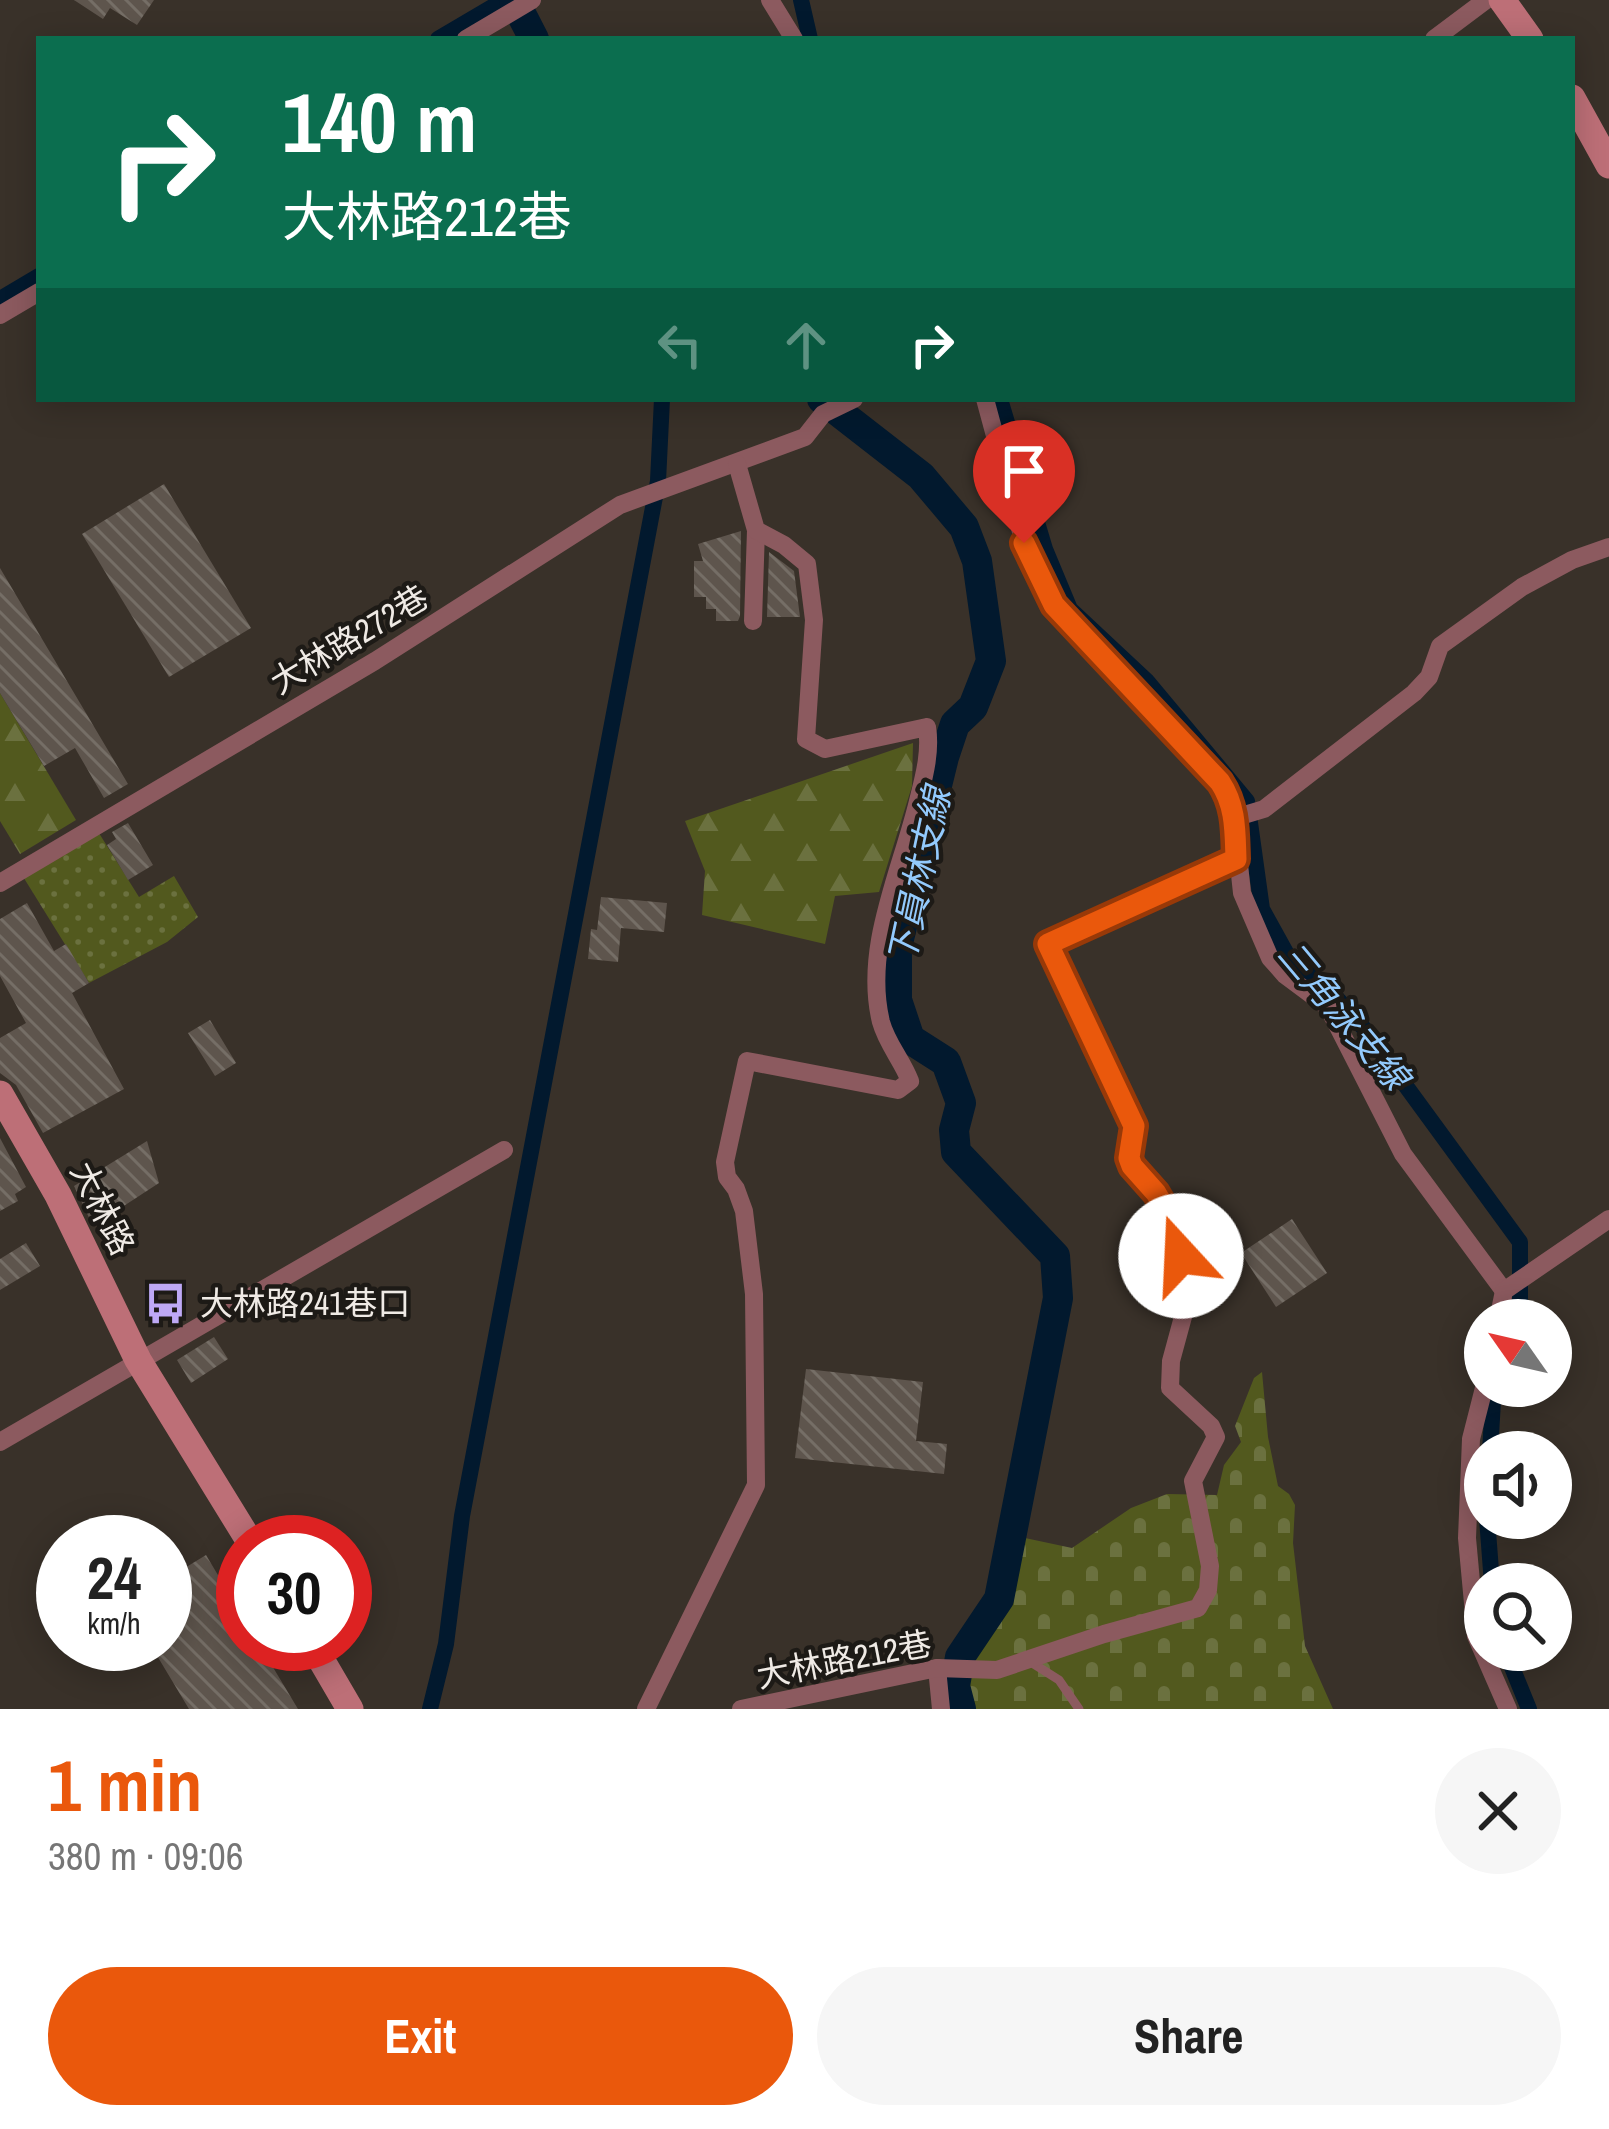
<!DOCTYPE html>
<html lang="en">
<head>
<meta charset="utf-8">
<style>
  :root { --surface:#fff; --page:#f6f6f6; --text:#222; --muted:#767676; --accent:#ea580c }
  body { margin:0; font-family:"Archivo Narrow","Noto Sans TC",sans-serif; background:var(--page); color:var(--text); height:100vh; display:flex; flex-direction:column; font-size:45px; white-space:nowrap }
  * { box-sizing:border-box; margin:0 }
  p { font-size:39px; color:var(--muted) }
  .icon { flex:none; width:66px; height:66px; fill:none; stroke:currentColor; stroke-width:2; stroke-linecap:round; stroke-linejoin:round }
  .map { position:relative; height:1709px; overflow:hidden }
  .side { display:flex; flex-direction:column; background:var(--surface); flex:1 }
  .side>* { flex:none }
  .top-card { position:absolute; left:36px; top:36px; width:1539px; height:366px; border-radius:0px; box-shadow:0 6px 30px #0003; background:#0b6e4f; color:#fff; overflow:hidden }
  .needle { width:78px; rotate:304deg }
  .tools { position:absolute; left:1464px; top:1299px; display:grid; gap:24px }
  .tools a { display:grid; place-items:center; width:108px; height:108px; border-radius:50%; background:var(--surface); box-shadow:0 6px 30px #0003; font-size:60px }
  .speed { position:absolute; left:36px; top:1515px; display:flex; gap:24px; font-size:60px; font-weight:700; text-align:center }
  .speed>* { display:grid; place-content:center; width:156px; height:156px; border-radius:50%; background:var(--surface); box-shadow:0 6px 30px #0003; line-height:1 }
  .speed small { font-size:30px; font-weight:400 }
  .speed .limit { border:18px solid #d22; background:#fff; color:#111 }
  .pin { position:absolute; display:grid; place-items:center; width:102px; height:102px; color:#fff; margin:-123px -51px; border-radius:50% 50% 50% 0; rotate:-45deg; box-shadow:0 0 12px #0007 }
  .pin .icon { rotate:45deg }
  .me { position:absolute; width:132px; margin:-66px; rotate:340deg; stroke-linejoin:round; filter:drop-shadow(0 0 9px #0008) }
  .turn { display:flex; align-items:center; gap:42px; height:252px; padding:0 48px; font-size:54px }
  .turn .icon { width:156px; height:156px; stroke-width:2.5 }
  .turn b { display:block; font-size:84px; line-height:102px }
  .lanes { display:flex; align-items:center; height:114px; padding:0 48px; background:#0003; justify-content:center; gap:60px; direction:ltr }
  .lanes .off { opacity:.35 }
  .round { display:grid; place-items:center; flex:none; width:126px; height:126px; border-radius:63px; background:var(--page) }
  .overview { display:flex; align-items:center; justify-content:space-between; height:204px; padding:0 48px }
  h1 { font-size:72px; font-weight:700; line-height:90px; color:var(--accent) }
  .button { display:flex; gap:24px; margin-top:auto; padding:24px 48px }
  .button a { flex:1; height:138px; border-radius:72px; background:var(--accent); color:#fff; font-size:48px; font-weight:700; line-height:138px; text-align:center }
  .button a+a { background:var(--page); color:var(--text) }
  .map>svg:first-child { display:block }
  .forest { fill:url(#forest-firs) }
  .cemetery { fill:url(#cemetery-stones) }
  .garden { fill:url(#garden-dots) }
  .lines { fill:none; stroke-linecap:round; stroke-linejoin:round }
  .canal { stroke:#02192e; stroke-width:16 }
  .river { stroke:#02192e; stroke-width:30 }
  .building { fill:url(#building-back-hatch) }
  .lane { stroke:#8c5a5f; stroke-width:9 }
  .street { stroke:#8c5a5f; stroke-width:18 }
  .secondary { stroke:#bd6f77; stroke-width:27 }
  .route-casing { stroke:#983908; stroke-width:30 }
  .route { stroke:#ea580c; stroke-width:21 }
  .labels { text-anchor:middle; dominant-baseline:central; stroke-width:9; stroke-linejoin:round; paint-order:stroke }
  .street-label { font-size:33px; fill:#efeae5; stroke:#1d1a16 }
  .poi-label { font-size:33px; fill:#efeae5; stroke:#1d1a16; text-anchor:start }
  .water-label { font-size:36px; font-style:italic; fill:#93cafd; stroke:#1d1a16 }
</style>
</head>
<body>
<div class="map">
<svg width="1609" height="1709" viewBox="0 0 1609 1709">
  <defs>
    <pattern id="forest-firs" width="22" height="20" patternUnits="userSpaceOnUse" patternTransform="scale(3)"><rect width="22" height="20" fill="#52591e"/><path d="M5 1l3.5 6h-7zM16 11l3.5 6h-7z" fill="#6b713f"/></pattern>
    <pattern id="cemetery-stones" width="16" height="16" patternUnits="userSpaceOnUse" patternTransform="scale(3)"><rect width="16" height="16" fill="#52591e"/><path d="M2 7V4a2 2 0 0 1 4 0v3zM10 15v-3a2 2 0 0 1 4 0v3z" fill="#6b713f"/></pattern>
    <pattern id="garden-dots" width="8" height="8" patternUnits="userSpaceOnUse" patternTransform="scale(3)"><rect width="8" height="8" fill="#52591e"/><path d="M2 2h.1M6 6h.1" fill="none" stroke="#6b713f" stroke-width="1.8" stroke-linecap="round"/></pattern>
    <pattern id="building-back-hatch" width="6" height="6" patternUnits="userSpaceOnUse" patternTransform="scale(3)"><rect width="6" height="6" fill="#5e554d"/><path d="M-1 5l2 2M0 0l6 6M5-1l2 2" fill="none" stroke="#756e66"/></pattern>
  </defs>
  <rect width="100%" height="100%" fill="#393129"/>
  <g class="forest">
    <path d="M0 693 76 820 20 854 0 821Z"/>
    <path d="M913 743 912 786 879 892 835 896 825 944 702 915 705 871 685 821Z"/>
  </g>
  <path class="cemetery" d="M1262 1372 1268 1437 1278 1486 1289 1494 1295 1505 1293 1543 1305 1646 1333 1709H970C961 1664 986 1641 1004 1602 1013 1582 1018 1559 1025 1538L1072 1548 1131 1508 1167 1494 1217 1495 1224 1465 1241 1442 1235 1426 1254 1378Z"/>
  <path class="garden" d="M97 830 139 897 174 876 198 917 167 942 89 983 22 875Z"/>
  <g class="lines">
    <g class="canal">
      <path d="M801 0 810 39"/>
      <path d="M438 39 504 0"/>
      <path d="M0 299 39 276"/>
      <path d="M1000 399 1045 549 1070 609 1147 681 1247 801 1262 909 1288 956 1334 995 1362 1026 1520 1242V1320"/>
      <path d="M1490 1452 1493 1401 1498 1386"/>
      <path d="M1487 1518 1492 1584"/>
      <path d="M1505 1650 1529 1709"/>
      <path d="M430 1709 446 1644 462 1516 658 481 662 399"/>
    </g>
    <g class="river">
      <path d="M514 0 534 39"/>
      <path d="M822 399 921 476 964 527 977 561 991 661 973 707 955 724 944 757 897 947V1000L910 1039 946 1062 961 1103 954 1130 956 1152 1055 1256 1058 1298 999 1599 960 1657 955 1686 961 1709"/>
    </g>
  </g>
  <g class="building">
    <path d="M74 0H154L137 25 110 8 103 19Z"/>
    <path d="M164 484 251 628 169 677 82 534Z"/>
    <path d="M741 531 740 616 738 621H716V609H706V597H694V561H703L698 544Z"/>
    <path d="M769 552 794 571 800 617H767Z"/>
    <path d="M0 568 128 784 104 798 75 748 44 766 0 693Z"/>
    <path d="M128 823 153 865 128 880 107 845 116 839 112 832Z"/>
    <path d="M601 897 667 903 664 932 621 928 618 962 588 959 591 929 597 930Z"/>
    <path d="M27 903 54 951 66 944 89 983 72 993 124 1089 43 1133 16 1085 0 1073V1038L26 1023 0 976V919Z"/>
    <path d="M210 1020 236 1063 215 1076 188 1033Z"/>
    <path d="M0 1138 26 1187 15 1194 18 1201 0 1211Z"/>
    <path d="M147 1141 159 1183 93 1226 74 1186Z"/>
    <path d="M1292 1219 1327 1273 1276 1307 1241 1253Z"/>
    <path d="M26 1243 40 1266 0 1290V1259Z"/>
    <path d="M214 1337 228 1359 191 1383 177 1360Z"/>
    <path d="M806 1369 923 1382 916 1441 947 1444 944 1474 795 1458Z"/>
    <path d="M206 1555 243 1617V1644H259L298 1709H189L150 1644H165V1580Z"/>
  </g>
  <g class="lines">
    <path class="lane" d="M1029 1661 1059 1680 1079 1709"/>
    <g class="street">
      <path d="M770 0 794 39"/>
      <path d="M466 39 532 0"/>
      <path d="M1434 39 1486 0"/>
      <path d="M0 315 39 292"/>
      <path d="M985 399 1024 543 1054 605 1220 782 1230 797 1234 818 1242 893 1270 958 1285 975 1328 1007 1403 1154 1504 1291"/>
      <path d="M753 621 756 530"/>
      <path d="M1234 818 1264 809 1414 693 1429 677 1440 646 1522 587 1572 560 1609 547"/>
      <path d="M0 883 375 661 620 505 805 437 823 414 854 399"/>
      <path d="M1498 1320 1504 1291 1609 1219"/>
      <path d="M1485 1384 1471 1439 1467 1538 1476 1636 1508 1709"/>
      <path d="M0 1442 504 1150"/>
      <path d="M937 1668 941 1709"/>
      <path d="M646 1709 756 1485 754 1294 744 1211 736 1189 727 1177 725 1162 747 1061 898 1090 910 1081C902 1060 887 1044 881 1022 863 948 901 872 918 801 924 777 931 752 927 727L825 749 806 739 814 620 807 564 784 545 756 530 737 464"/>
      <path d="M741 1709 937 1668 997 1670 1104 1634 1198 1608 1208 1590 1210 1566 1193 1481 1216 1437 1211 1426 1170 1388 1171 1361 1190 1291 1172 1221 1157 1193 1132 1166 1129 1158 1134 1126 1048 945 1236 859"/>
    </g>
    <g class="secondary">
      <path d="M1502 0 1530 39"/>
      <path d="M1572 98 1609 165"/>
      <path d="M0 1094 58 1195 138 1360 250 1542"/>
      <path d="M312 1644 350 1709"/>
    </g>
  </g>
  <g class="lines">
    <defs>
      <path id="route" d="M1024 543 1054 605 1220 782C1236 806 1235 831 1236 859L1048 944 1134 1126 1129 1158 1132 1166 1156 1193 1172 1220 1181 1256"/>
    </defs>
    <use href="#route" class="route-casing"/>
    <use href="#route" class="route"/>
  </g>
  <defs>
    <symbol id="bus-bare" viewBox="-9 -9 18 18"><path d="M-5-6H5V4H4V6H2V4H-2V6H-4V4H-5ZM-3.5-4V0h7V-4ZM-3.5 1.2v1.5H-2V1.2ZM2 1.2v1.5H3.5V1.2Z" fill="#bea9f5" stroke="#1d1a16" stroke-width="2.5" paint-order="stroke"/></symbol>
  </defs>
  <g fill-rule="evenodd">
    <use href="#bus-bare" x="136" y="1274" width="59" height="59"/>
  </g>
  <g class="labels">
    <g class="street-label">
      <text transform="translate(349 639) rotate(-31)">大林路272巷</text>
      <text transform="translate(103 1208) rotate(63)">大林路</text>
      <text transform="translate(844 1659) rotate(-11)">大林路212巷</text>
    </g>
    <g class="poi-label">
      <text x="200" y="1303">大林路241巷口</text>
    </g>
    <g class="water-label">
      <text transform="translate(919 876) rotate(-78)">下員林支線</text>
      <text transform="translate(1344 1015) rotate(50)">三角泳支線</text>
    </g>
  </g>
</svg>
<div class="tools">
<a><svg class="needle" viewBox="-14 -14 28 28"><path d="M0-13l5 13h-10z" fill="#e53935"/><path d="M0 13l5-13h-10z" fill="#767676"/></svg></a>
<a><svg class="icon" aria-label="sound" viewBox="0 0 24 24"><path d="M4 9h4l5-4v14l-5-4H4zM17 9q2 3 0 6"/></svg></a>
<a><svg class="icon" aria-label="search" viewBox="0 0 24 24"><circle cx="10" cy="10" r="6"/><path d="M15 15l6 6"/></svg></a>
</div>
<div class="speed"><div>24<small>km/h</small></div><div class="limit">30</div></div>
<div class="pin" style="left:1024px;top:543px;background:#d93025"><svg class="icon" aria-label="arrive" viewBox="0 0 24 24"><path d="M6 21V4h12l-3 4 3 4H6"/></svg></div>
<svg class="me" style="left:1181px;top:1256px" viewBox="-20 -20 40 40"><circle r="19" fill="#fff"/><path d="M0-13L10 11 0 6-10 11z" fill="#ea580c"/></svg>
<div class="top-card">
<div class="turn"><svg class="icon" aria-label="right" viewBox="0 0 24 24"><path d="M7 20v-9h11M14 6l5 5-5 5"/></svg><div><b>140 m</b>大林路212巷</div></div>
<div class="lanes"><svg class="icon off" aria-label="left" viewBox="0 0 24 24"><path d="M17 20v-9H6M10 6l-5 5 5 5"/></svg><svg class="icon off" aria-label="ahead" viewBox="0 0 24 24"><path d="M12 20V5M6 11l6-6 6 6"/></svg><svg class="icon" aria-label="right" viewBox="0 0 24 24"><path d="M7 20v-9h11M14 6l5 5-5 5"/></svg></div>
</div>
</div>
<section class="side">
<div class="overview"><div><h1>1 min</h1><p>380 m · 09:06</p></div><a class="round"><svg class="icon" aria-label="close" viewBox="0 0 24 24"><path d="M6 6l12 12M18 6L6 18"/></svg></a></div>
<div class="button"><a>Exit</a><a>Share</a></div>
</section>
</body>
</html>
